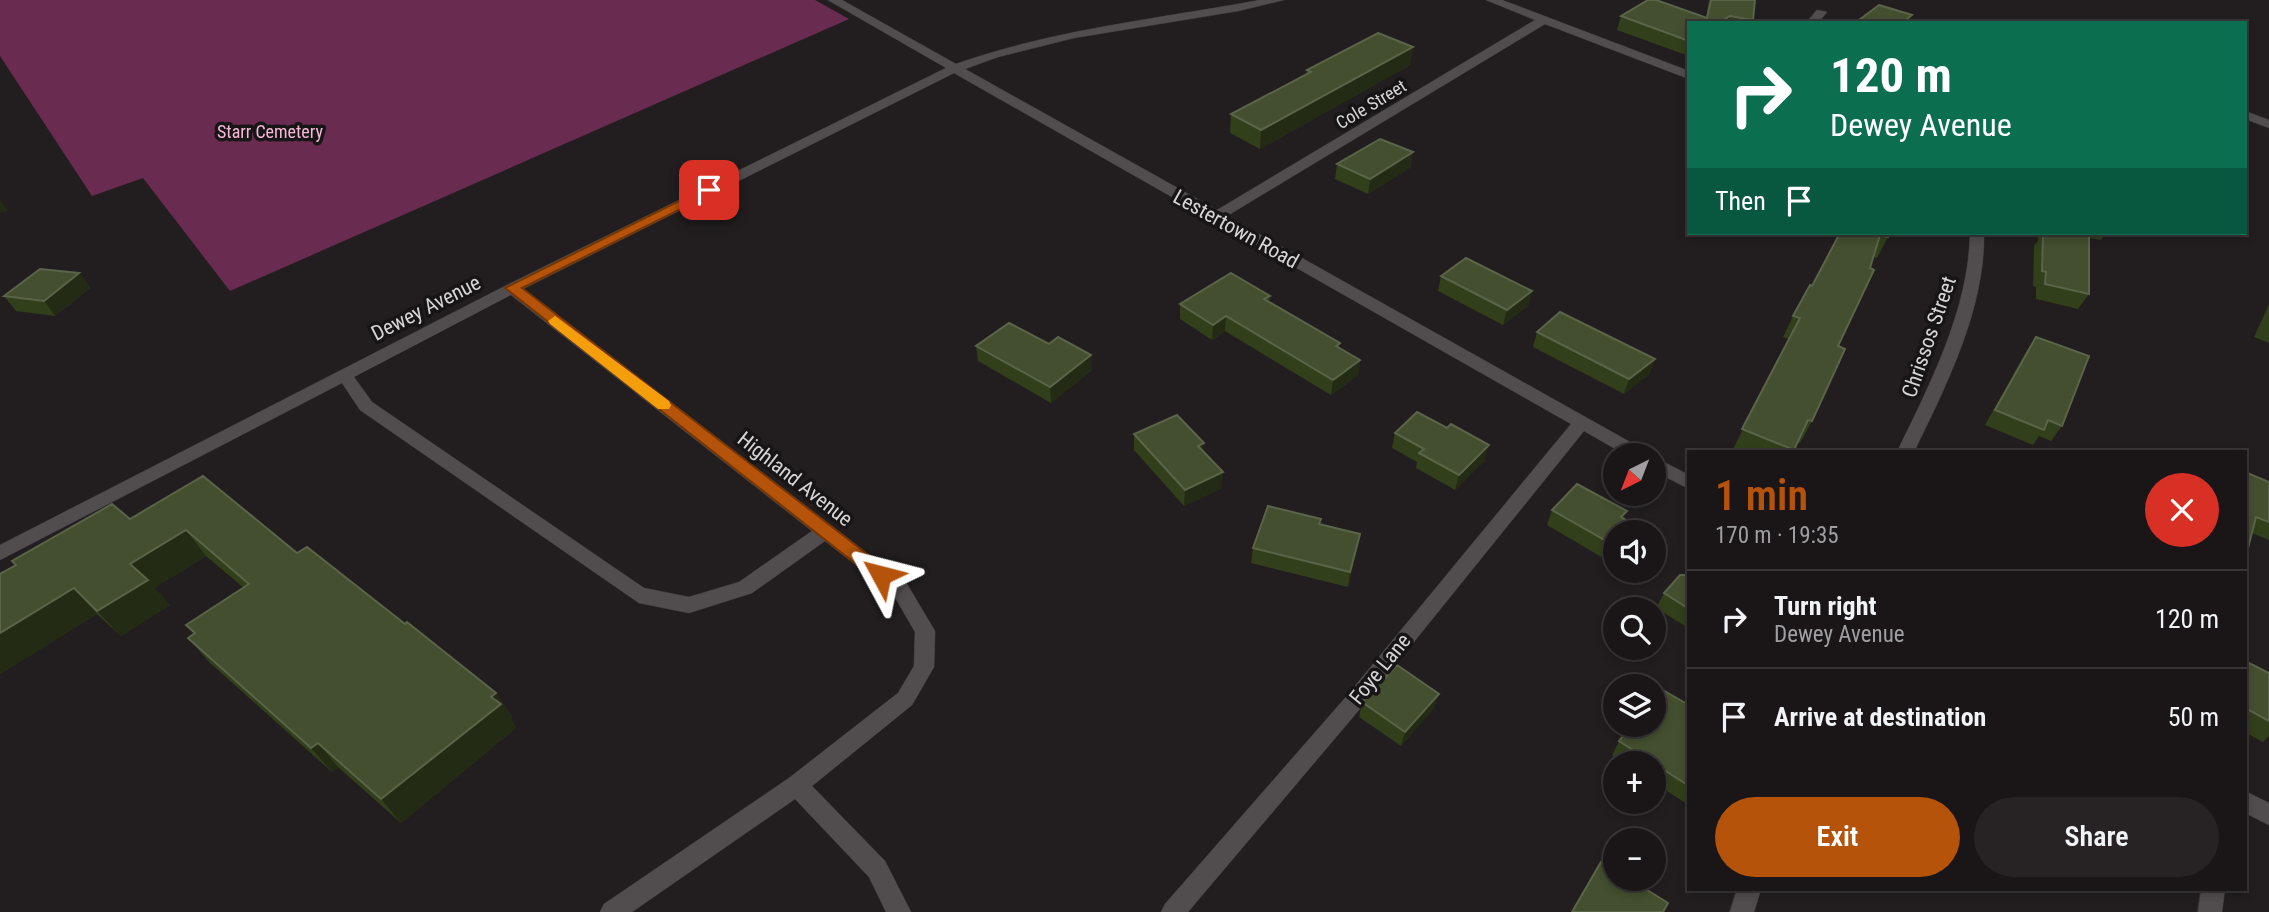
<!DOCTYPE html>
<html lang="en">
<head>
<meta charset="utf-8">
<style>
  :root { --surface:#1a1618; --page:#272325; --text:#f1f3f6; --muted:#9f9fa2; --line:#383537; --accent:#b45309 }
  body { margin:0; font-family:"Roboto Condensed",sans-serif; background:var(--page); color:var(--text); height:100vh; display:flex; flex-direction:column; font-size:26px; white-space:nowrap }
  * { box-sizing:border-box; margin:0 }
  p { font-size:23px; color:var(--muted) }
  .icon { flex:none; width:38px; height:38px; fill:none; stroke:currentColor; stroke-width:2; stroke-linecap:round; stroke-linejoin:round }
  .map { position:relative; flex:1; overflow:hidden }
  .panel { position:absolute; left:1687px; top:450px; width:560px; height:441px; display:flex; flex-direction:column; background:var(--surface); border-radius:0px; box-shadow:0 4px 10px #0003,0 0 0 2px var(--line) }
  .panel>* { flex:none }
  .guide { position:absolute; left:1687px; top:21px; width:560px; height:214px; border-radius:0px; box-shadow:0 4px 10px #0003,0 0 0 2px var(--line); background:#0b6e4f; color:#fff; overflow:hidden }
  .needle { width:46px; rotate:222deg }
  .controls { position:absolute; left:1603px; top:443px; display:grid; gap:14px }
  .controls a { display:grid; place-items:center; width:63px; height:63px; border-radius:50%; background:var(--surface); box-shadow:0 4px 10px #0003,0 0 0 2px var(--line); font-size:35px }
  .pin { position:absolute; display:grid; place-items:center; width:60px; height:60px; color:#fff; margin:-30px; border-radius:14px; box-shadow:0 4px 10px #0006 }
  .me { position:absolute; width:77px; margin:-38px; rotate:308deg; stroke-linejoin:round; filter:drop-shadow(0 0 5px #0008) }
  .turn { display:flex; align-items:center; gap:24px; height:147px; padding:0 28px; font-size:32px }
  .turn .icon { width:91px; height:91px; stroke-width:2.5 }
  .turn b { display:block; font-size:49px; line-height:60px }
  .then { display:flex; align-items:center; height:66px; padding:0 28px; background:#0003; gap:14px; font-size:26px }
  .round { display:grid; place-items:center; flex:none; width:74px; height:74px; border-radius:37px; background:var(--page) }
  .overview { display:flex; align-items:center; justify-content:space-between; height:119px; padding:0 28px }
  h1 { font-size:42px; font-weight:600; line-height:52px; color:var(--accent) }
  .button { display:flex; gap:14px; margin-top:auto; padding:14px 28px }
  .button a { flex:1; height:80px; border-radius:42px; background:var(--accent); color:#fff; font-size:28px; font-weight:600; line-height:80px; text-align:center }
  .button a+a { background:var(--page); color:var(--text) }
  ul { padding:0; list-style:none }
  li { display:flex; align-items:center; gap:21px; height:98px; padding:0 28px; border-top:2px solid var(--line) }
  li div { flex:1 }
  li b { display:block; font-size:26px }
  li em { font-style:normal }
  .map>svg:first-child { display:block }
  .green { fill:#6a2b50 }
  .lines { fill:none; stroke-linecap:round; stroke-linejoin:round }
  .minor-casing { stroke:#3c393b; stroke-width:1 }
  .minor { fill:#514d4f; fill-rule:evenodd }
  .wall { fill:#313f1a }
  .shaded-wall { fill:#242b14 }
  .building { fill:#434f2e; stroke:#5a6449; stroke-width:2 }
  .route { fill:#b45309; stroke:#753606; stroke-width:2 }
  .slow { fill:#f59e0b }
  .labels { text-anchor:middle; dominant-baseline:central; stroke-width:7; stroke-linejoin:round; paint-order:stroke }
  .far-street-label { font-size:18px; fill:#d7d5d6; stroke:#181517 }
  .far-park-label { font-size:18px; fill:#f7b8d8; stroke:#181517 }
  .street-label { font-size:21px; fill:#d7d5d6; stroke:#181517 }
</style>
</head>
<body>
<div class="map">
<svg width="2269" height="912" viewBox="0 0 2269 912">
  <rect width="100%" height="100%" fill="#221e20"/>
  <path class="green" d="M0 0H815L849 19 230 291 143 178 92 196 0 56Z"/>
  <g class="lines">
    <defs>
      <g id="minor">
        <path d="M828 0H842L956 64C1055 29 1158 19 1260 0H1284L1238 11 1074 38 998 57 965 69 1217 210 1535 20 1486 0H1502L1689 71V79L1545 24 1227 216 1646 451 1649 455H1626L1584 431 1359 710 1188 912H1161L1165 904 1345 698 1571 424 954 73 523 289 907 584 935 631 934 667 912 705 812 786 885 861 911 912H886L869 877 795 799 632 912H600L604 904 789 778 898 693 914 666 915 632 893 594 825 541 752 593 689 613 639 603 360 410 342 383 0 560V545L507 285 946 68ZM511 295 812 531 739 582 689 597 644 588 372 402 354 377Z"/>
        <path d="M1817 10 1827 12 1818 23H1806Z"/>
        <path d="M2245 111 2269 120V128L2245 119Z"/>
        <path d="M1970 233H1984C1985 309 1947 384 1914 452H1897C1930 384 1969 309 1970 233Z"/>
        <path d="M1654 457 1689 475V489L1654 471Z"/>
        <path d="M2245 791 2269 803V825L2245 813Z"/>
        <path d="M1737 889H1761L1754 912H1730Z"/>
        <path d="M2201 889H2225L2222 912H2198Z"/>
      </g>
    </defs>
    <use href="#minor" class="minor-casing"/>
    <use href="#minor" class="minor"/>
  </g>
  <g class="wall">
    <path d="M1709 0H1755L1752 23H1689V53L1686 55 1617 30 1621 16 1706 18Z"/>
    <path d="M1410 65 1260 149 1230 133 1231 114 1306 75 1307 70Z"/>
    <path d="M1337 164 1411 167 1368 194 1335 179Z"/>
    <path d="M1840 233H1890L1877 258 1873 257 1838 346 1812 421 1800 443 1798 442 1793 452 1732 451 1789 339 1783 337 1793 316 1812 286Z"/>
    <path d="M2040 233H2106L2101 240 2089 238V294L2078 309 2036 299V287L2033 286 2034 246 2038 241V236Z"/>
    <path d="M79 273 90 288 55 316 16 311 4 296Z"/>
    <path d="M1441 276 1532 291 1528 306 1503 325 1438 291Z"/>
    <path d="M1270 296 1269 302 1340 343 1339 348 1360 360 1358 375 1331 395 1225 331 1212 340 1180 319V304Z"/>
    <path d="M2269 304V343L2254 337Z"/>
    <path d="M1537 332 1655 359 1649 374 1624 394 1533 347Z"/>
    <path d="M2036 337 2062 426 2051 441 2039 436 2033 445 1985 425 2026 352Z"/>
    <path d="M976 346 1092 370 1051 403 978 361Z"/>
    <path d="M1395 433 1485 460 1455 490 1416 468 1417 462 1392 448Z"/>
    <path d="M1134 434 1203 452 1222 488 1184 506 1134 450Z"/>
    <path d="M2245 472 2269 482V540L2252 533 2245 557Z"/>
    <path d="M1552 510 1615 532V565L1547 525Z"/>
    <path d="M130 519 297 553 405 624 496 693 512 717 510 718 516 728 401 823 338 767 332 772 210 663 188 638 194 634 186 625 244 588 206 556 154 588 170 605 121 636 97 614 0 674V574Z"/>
    <path d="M1321 519 1320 524 1357 549 1348 587 1251 563 1253 548Z"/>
    <path d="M1689 575V622L1685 626 1656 608 1664 593Z"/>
    <path d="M2245 661 2269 673V736L2263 742 2245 732Z"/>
    <path d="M1362 702 1434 708 1401 746 1359 717Z"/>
    <path d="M1689 705V805L1654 783V763H1623L1612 756 1619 741Z"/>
  </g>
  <g class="shaded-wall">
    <path d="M1912 15 1909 23H1902Z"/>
    <path d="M1730 16 1728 23H1719Z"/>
    <path d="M1413 47 1410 65 1260 149 1261 130Z"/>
    <path d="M1413 152 1411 167 1368 194 1370 179Z"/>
    <path d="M0 200 8 211 0 213Z"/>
    <path d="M79 273 90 288 55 316 44 301Z"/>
    <path d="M1532 291 1528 306 1503 325 1507 310Z"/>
    <path d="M1226 316 1225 331 1212 340 1213 325Z"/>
    <path d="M1091 355 1092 370 1051 403 1050 387Z"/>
    <path d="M1655 359 1649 374 1624 394 1629 379Z"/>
    <path d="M1360 360 1358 375 1331 395 1333 380Z"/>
    <path d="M1204 443 1203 458 1198 446Z"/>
    <path d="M1489 445 1485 460 1455 490 1459 475Z"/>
    <path d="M1223 472 1222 488 1184 506 1185 490Z"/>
    <path d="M186 530 206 556 154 588 170 605 121 636 97 611 130 564Z"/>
    <path d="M1360 534 1357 549 1348 587 1350 572Z"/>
    <path d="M74 588 97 614 0 674V633Z"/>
    <path d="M496 693 512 717 510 718 516 728 401 823 381 799Z"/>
    <path d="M1439 694 1434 708 1401 746 1405 732Z"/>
    <path d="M318 743 338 767 332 772 311 748Z"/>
  </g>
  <g class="building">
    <path d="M1648 0H1656L1707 18 1711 0H1755L1753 20 1730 16 1719 23H1689V41L1621 16Z"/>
    <path d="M1879 5 1912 15 1902 23H1855Z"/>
    <path d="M1378 33 1413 47 1261 130 1231 114 1311 72 1307 70Z"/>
    <path d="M1380 139 1413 152 1370 179 1337 164Z"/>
    <path d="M1840 233H1890L1888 237 1880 235 1870 268 1874 270 1838 346 1845 349 1812 421 1808 420 1794 450 1742 429 1800 318 1793 316 1810 285 1812 286Z"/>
    <path d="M2043 233H2089V294L2045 284 2046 272 2042 271Z"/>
    <path d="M1466 258 1532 291 1507 310 1441 276Z"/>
    <path d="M40 269 79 273 44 301 4 296Z"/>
    <path d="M1231 273 1270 296 1264 299 1340 343 1336 346 1360 360 1333 380 1226 316 1213 325 1180 304Z"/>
    <path d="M1560 312 1655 359 1629 379 1537 332Z"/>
    <path d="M1009 323 1049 344 1058 337 1091 355 1050 387 976 346Z"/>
    <path d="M2036 337 2089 356 2062 426 2048 420 2044 430 1995 410Z"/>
    <path d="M1417 412 1447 428 1451 424 1489 445 1459 475 1419 453 1424 449 1395 433Z"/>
    <path d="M1177 415 1204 443 1198 446 1223 472 1185 490 1134 434Z"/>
    <path d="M2245 472 2269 482V522L2256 517 2246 556H2245Z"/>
    <path d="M203 476 297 553 307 547 405 624 407 622 496 693 491 697 501 704 381 799 318 743 311 748 188 638 195 633 186 625 249 584 186 530 130 564 148 580 97 611 74 588 0 633V574L16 565 12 561 112 504 130 519Z"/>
    <path d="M1577 484 1627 511 1621 517 1646 531 1615 532V546L1552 510Z"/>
    <path d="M1268 506 1321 519 1319 524 1360 534 1350 572 1253 548Z"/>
    <path d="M1680 575H1689V609L1664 593Z"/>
    <path d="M2245 661 2269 673V721L2245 708Z"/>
    <path d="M1397 665 1439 694 1405 732 1362 702Z"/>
    <path d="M1659 688 1689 705V786L1619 741 1632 724H1654V695Z"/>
    <path d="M1601 862 1615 871V878H1628L1668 903 1663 912H1572Z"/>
  </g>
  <path class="route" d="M709 186 713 188V193L522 288 888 570 890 575 888 579H875L505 288Z"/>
  <path class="slow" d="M555 316 669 401 671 405 669 409H658L550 324 548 321Z"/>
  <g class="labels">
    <g class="far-street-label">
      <text transform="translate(1371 104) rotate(-31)">Cole Street</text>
    </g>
    <g class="far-park-label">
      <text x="270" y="131">Starr Cemetery</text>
    </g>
    <g class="street-label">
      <text transform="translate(1236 229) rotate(29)">Lestertown Road</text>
      <text transform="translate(426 308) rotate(-27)">Dewey Avenue</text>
      <text transform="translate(1929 337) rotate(-71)">Chrissos Street</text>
      <text transform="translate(795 479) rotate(38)">Highland Avenue</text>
      <text transform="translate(1380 669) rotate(-51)">Foye Lane</text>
    </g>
  </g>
</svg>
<div class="controls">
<a><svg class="needle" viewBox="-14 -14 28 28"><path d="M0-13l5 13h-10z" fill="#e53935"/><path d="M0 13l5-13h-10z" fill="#9f9fa2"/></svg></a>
<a><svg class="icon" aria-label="sound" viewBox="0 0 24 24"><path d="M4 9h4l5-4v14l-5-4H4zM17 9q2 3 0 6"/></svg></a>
<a><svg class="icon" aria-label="search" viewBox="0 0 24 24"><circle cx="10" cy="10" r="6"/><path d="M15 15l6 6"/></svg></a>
<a><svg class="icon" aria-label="layers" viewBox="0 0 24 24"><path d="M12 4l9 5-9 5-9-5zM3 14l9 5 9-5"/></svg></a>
<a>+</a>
<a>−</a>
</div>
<div class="pin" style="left:709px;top:190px;background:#d93025"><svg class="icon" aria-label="arrive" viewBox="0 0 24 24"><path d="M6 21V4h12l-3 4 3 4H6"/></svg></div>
<svg class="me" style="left:881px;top:575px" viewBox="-20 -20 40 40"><path d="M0-17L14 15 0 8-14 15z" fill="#b45309" stroke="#fff" stroke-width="4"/></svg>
<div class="guide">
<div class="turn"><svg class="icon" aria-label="right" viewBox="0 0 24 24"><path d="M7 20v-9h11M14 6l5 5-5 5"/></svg><div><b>120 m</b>Dewey Avenue</div></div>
<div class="then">Then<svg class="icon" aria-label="arrive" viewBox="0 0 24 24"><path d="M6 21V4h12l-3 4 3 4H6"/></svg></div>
</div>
<section class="panel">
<div class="overview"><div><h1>1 min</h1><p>170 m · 19:35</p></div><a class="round" style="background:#d93025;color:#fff"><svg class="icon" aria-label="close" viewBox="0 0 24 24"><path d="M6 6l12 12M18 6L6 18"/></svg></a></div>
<ul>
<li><svg class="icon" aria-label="right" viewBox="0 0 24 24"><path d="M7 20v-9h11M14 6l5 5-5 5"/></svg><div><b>Turn right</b><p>Dewey Avenue</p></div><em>120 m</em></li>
<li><svg class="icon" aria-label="arrive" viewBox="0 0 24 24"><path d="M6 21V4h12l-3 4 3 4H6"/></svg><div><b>Arrive at destination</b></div><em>50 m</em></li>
</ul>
<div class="button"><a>Exit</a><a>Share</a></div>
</section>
</div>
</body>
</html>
